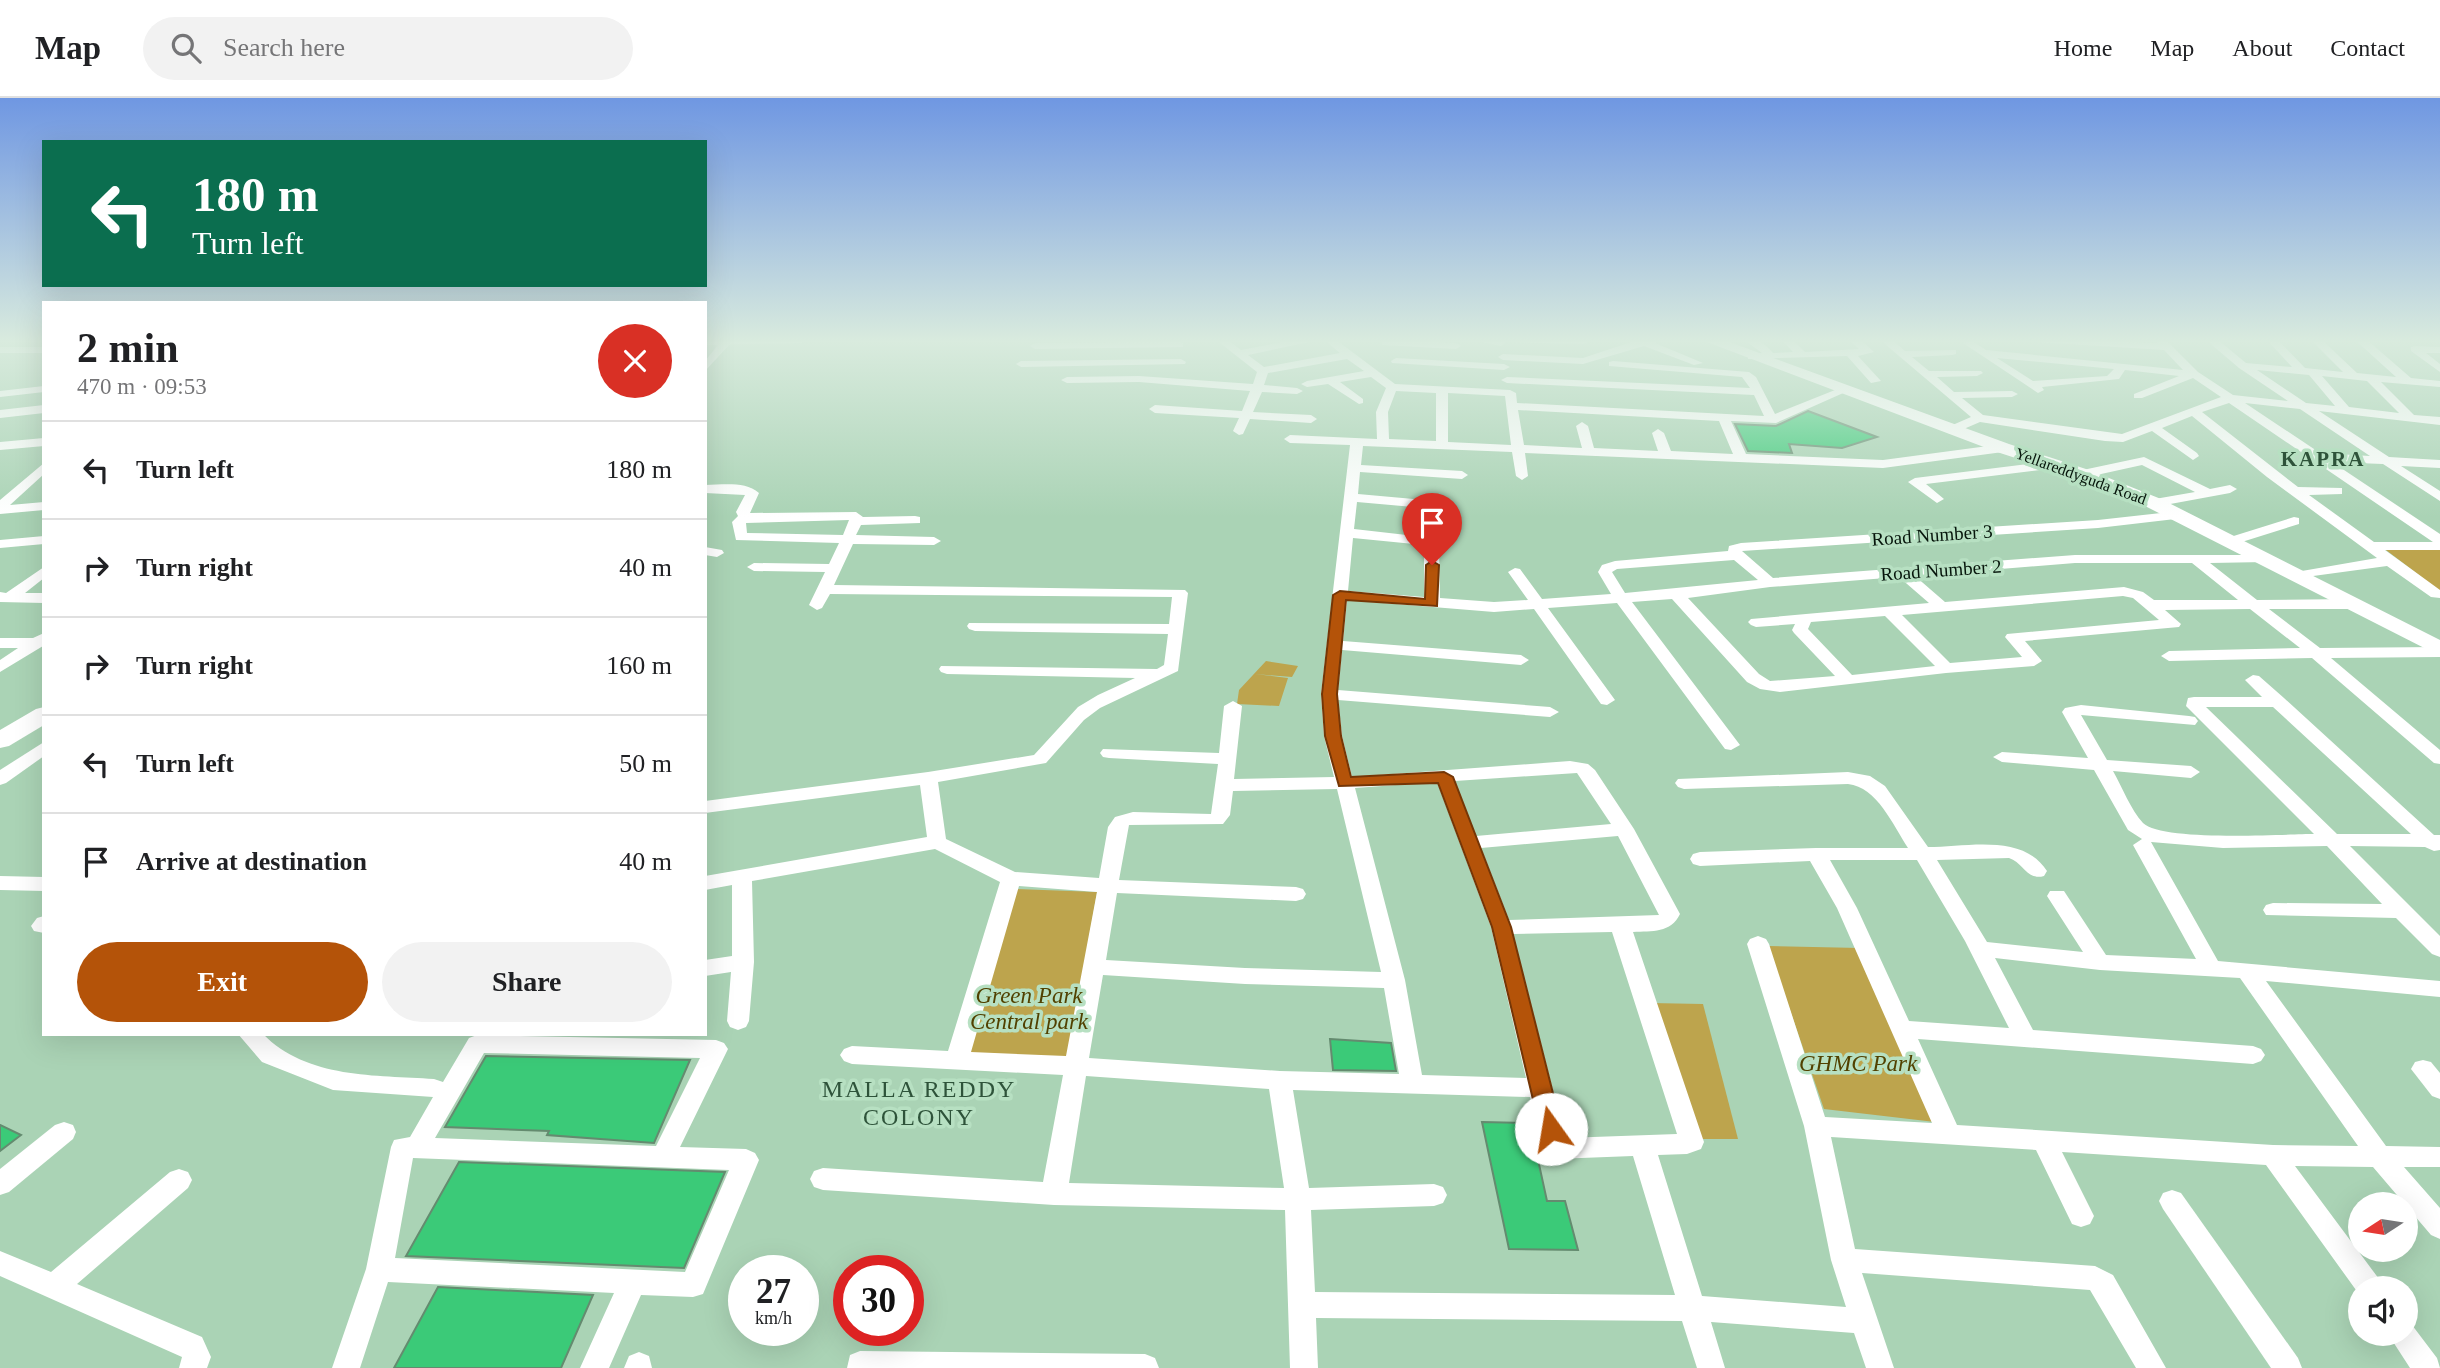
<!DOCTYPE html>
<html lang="en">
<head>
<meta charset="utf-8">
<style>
  :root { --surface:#fff; --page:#f2f2f2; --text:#202124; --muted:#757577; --line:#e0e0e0; --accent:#b45309 }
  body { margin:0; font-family:Georgia,serif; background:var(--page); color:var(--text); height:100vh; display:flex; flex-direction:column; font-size:26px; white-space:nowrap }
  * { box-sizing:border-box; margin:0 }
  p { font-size:23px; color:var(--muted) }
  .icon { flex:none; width:38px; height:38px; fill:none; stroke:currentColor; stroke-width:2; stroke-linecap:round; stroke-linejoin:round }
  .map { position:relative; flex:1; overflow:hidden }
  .drawer { position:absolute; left:42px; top:203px; width:665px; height:735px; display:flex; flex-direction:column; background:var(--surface); border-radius:0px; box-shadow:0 7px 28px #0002 }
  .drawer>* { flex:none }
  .hud { position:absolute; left:42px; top:42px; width:665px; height:147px; border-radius:0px; box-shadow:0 7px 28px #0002; background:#0b6e4f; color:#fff; overflow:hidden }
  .needle { width:46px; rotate:258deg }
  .buttons { position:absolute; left:2348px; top:1094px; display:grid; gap:14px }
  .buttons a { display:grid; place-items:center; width:70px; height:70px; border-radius:50%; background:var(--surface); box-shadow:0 7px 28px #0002; font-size:35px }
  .speed { position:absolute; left:728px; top:1157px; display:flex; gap:14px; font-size:35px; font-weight:700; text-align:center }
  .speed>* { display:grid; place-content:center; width:91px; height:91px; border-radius:50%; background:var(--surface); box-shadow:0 7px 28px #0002; line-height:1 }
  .speed small { font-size:18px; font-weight:400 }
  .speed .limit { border:10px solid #d22; background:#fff; color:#111 }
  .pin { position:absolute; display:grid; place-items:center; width:60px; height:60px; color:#fff; margin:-72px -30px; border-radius:50% 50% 50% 0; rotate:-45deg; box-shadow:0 0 7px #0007 }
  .pin .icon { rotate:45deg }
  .me { position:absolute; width:77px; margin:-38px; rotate:347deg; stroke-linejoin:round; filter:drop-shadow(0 0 5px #0008) }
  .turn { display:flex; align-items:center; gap:24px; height:147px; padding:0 35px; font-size:32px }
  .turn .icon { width:91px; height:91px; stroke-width:2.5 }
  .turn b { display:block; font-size:49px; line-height:60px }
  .round { display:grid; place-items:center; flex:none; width:74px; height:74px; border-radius:37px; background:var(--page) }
  .summary { display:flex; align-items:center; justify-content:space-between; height:119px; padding:0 35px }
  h1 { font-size:42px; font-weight:700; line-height:52px }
  .button { display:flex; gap:14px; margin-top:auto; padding:14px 35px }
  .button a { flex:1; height:80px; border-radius:42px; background:var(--accent); color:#fff; font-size:28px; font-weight:700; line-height:80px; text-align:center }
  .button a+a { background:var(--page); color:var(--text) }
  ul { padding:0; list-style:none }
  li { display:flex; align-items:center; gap:21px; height:98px; padding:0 35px; border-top:2px solid var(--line) }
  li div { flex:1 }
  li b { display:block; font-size:26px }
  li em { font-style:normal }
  header { display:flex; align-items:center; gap:42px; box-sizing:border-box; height:98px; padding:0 35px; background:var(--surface); border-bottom:2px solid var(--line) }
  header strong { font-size:33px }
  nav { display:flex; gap:38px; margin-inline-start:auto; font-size:24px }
  .search { width:490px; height:63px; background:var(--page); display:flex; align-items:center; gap:18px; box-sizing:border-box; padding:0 24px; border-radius:38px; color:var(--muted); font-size:26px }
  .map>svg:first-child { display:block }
  .green { fill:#bda44d }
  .building { fill:#3bca78; stroke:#648b6f; stroke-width:2 }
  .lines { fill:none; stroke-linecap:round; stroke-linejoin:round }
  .street { fill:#fff; fill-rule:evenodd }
  .secondary { fill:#fff; fill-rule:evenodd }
  .route { fill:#b45309; stroke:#753606; stroke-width:2 }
  .labels { text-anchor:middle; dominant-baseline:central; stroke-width:7; stroke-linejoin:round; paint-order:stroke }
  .far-street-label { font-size:16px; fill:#06150b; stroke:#b7e0c2 }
  .street-label { font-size:19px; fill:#06150b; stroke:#b7e0c2 }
  .far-district-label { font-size:21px; font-weight:bold; letter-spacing:2px; fill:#2e533a; stroke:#b7e0c2 }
  .near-park-label { font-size:23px; font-style:italic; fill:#514100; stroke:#b7e0c2 }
  .near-neighbourhood-label { font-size:24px; letter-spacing:2px; fill:#2e533a; stroke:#b7e0c2 }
</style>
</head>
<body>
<header>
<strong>Map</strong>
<div class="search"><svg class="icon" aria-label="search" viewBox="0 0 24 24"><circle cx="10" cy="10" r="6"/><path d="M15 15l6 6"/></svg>Search here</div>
<nav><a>Home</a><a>Map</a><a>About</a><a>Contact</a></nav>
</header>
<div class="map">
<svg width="2440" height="1270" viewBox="0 0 2440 1270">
  <rect width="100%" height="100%" fill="#aad3b5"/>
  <g class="green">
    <path d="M2440 451V493L2386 452Z"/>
    <path d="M1266 563 1298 568 1292 579 1255 576 1288 580 1279 608 1237 606 1239 592Z"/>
    <path d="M1014 791 1097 794 1068 961 966 956Z"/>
    <path d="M1768 848 1860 850 1935 1024 1824 1011Z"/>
    <path d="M1650 905 1703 906 1738 1041H1701Z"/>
  </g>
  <g class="building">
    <path d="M1808 313 1877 339 1842 350 1789 346 1792 355 1748 353 1735 326 1776 328Z"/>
    <path d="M1330 941 1391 945 1396 973 1333 972Z"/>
    <path d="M486 958 690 962 654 1045 547 1037 549 1033 445 1029Z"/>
    <path d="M1482 1024 1530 1025 1547 1103H1565L1578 1152 1509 1151Z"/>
    <path d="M0 1027 21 1037 0 1053Z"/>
    <path d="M459 1064 725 1074 684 1170 406 1158Z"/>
    <path d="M438 1189 593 1197 561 1270H394Z"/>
  </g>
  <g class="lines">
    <g class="street">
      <path d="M728 241 731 244 730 246 705 273V263L722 242Z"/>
      <path d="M1215 241H1227L1241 252 1299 241H1335L1395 286 1510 292 1516 295 1517 305 1764 318 1754 297 1507 285 1501 282 1507 279 1750 290 1742 279 1609 268V264L1613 263 1749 274 1756 279 1775 316 1840 290 1850 292 1776 325 1731 323 1746 356 1883 362 2003 346 2009 350 2003 354 1883 370 1525 355 1528 378 1522 382 1516 378 1512 354 1363 348 1361 367 1462 373 1468 377 1462 381 1360 374 1358 396 1447 404 1454 408 1447 412 1357 404 1354 431 1433 440 1439 448 1440 500 1494 504 1528 502 1508 474 1515 470 1520 471 1542 501 1611 496 1598 474 1602 467 1615 463 1728 453 1729 448 1741 445 2098 422 2179 413 2184 414V420L2098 430 1742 453 1773 480 2075 457H2261L2268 461 2266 464 2210 465 2257 502 2352 501 2360 506 2352 511H2269L2320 550 2440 549V559L2331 560 2440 652V666L2434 665 2312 560 2169 563 2161 558 2169 553 2300 550 2250 511 2165 512 2181 526 2179 529 2025 543 2042 563 2034 568 1946 575 1780 594 1760 591 1747 584 1672 501 1632 504 1740 647 1731 652 1725 651 1617 505 1548 510 1615 602 1607 607 1601 606 1534 511 1494 514 1347 502 1343 543 1521 557 1529 562 1521 567 1342 552 1338 592 1550 609 1559 614 1550 619 1338 602 1342 638 1352 679 1570 663 1588 666 1595 672 1634 731 1680 816C1671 835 1652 833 1633 834L1704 1044 1701 1051 1687 1056 1658 1057 1702 1198 1846 1209 1831 1162 1804 1028 1747 846 1750 841 1758 838 1766 841 1769 846 1825 1019 1932 1025 1837 810 1810 763 1700 768 1693 766 1690 761 1693 756 1700 754 1816 750H1908C1893 727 1877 689 1848 686L1684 691 1678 689 1675 685 1678 681 1848 674 1870 678 1885 688 1928 749C1967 749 2023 735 2047 773L2044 778C2027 783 2024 765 2009 760L1937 762 1987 844 2083 854 2047 798 2050 793H2064L2106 857 2196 861 2133 747 2142 741 2128 732 2094 672 2002 664 1993 659 2002 654 2088 660 2062 614 2065 610 2081 607 2189 618 2195 619 2198 623 2195 627 2081 617 2107 662 2191 668 2200 674 2191 680 2113 673C2122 689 2131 712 2143 725 2162 744 2284 736 2314 736L2186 608 2188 600 2194 599H2262L2245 582 2253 577 2259 578 2284 600 2434 737H2440V752L2434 753 2425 749 2350 748 2440 838V859L2432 856 2396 820 2266 817 2263 812 2266 807 2273 805 2382 806 2327 748 2223 750 2151 744 2218 863 2440 883V899L2266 883 2386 1048 2440 1049V1069H2404L2440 1110V1141L2431 1137 2373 1069 2295 1068 2379 1181 2383 1190H2361V1199L2266 1067 2062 1054 2094 1118 2090 1126 2081 1129 2072 1126 2036 1052 1831 1039 1855 1151 2095 1168 2113 1177 2166 1270H2136L2090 1192 1862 1175 1894 1270H1866L1854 1235 1711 1224 1725 1270H1697L1682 1223 1316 1220 1318 1270H1290L1285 1112 1054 1107 823 1092 814 1089 810 1081 814 1073 823 1070 1043 1084 1063 977 852 966 844 963 840 957 844 951 852 948 948 953 1000 784 935 751 752 783 754 864 749 923 746 929 738 932 730 929 727 923 731 874 705 878V862L732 858V787L705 792V778L927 739 920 687 705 715V703L928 674 1034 657 1078 609 1098 597 1135 580 947 576 941 574 939 571 941 568 1157 571 1164 567 1168 536 975 533 969 531 967 528 969 525 1169 526 1172 499 830 496 822 510 817 512 809 507 825 474 754 473 747 469 754 465 829 466 839 445 736 442 732 424 738 418 736 414 745 397 705 395V387C723 387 745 383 759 395L750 415 856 414 863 419 915 418 920 419V425L861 427 856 437 934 439 941 443 934 447 853 446 834 487 1185 492 1188 495 1178 573 1100 610 1084 622 1046 665 938 684 946 741 1015 774 1099 780 1108 729 1115 719 1133 714 1211 716 1218 666 1109 660 1103 659 1100 655 1103 651 1219 655 1224 608 1233 603 1242 608 1234 681 1334 679 1324 638 1321 596 1350 347 1290 345 1284 341 1290 337 1377 341 1376 314 1386 290 1371 279 1340 284 1363 301V305L1359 306 1328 286 1307 289 1301 286 1307 283 1364 273 1347 261 1268 275 1264 287 1297 290 1303 293 1297 296 1262 294 1253 314 1311 317 1317 321 1311 325 1250 321 1243 336 1239 337 1233 333 1239 320 1155 315 1149 311 1155 307 1242 313 1250 293 1139 284 1067 285 1061 282 1067 279 1139 278 1253 286 1257 274ZM1323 241 1340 255 1264 269 1248 257ZM1396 293 1436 295V343L1389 341 1388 314ZM1448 295 1505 298 1511 347 1448 344ZM1518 312 1719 323 1733 356 1671 353 1664 335 1658 331 1652 335 1658 353 1594 350 1588 328 1582 324 1576 328 1582 350 1524 347ZM849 422 843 437 747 435 746 425ZM1353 440 1424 447V499L1348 493ZM1734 462 1758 482 1625 495 1612 474 1617 471ZM2075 465H2192L2238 502H2154L2143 494 2124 489 1945 504 1915 478ZM1899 479 1929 505 1751 521 1748 524 1751 527 1756 529 1795 526 1792 532 1794 535 1835 578 1770 583 1759 576 1688 500 1770 489ZM2123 498 2133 500 2159 522 2007 536 2005 539 2022 559 1950 565 1902 517ZM1885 518 1935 568 1852 577 1808 531 1811 524ZM2206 609H2273L2411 736H2337ZM1577 675 1611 726 1476 738 1455 683ZM1437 684 1491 829 1526 980 1422 977 1405 882 1355 690ZM1337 691 1381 874 1245 870 1106 862 1117 795 1296 803 1303 801 1306 796 1303 791 1296 789 1119 782 1129 727 1223 726 1230 717 1233 693ZM1618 738 1659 817 1509 822 1481 750ZM1830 762H1917L1965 843 2009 930 1909 923 1857 810ZM1019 788 1097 794 1066 958 971 954ZM1612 834 1677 1036 1565 1040 1513 836ZM1995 860 2100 872 2240 880 2358 1048 2273 1047 1957 1027 1918 941 2253 966 2261 963 2265 957 2261 951 2253 948 2033 932ZM1103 877 1245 886 1384 890 1399 976 1280 973 1089 960ZM1086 978 1269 991 1284 1090 1069 1085ZM1293 992 1530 999 1546 1058 1555 1061 1633 1058 1675 1197 1315 1194 1311 1112 1434 1108 1443 1105 1447 1097 1443 1089 1434 1086 1309 1090Z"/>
      <path d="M1467 241H1588L1589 243 1584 246 1506 244 1501 248Z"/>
      <path d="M1640 241H1663L1655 245 1703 265 1694 267 1644 248 1583 266 1503 262 1498 259 1503 256 1583 260Z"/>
      <path d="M1743 241C1757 241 1764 244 1773 255L1793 254 1781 241H1792L1805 254 1859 251 1848 241H1860L1874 254 1858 258 1881 283 1871 285 1847 258 1748 261V257L1762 255Z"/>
      <path d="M1879 241H1891L1905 253 1956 252V256L1952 257 1912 259 1929 273H1981L1983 275 1977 278 1937 279 1954 294 2012 293 2018 296 2012 299 1962 300 1983 317 2122 336 2221 299 2193 280 2142 300H2134V296L2179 278 2125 272 2119 281 2042 289 2044 292 2038 295 1963 245 1972 243 1986 252 2183 272 2164 252 2036 244 2031 241 2157 245 2154 241H2165L2198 274 2233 297 2288 303 2239 270 2205 241H2217L2246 265 2292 269 2266 241H2277L2305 270 2343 274 2310 241H2321L2357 275 2396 279 2354 241H2366L2411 280 2440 283V289L2381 284 2414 317 2440 319V327L2319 313 2389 359 2440 362V370L2401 368 2440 393V403L2383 366 2332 364 2440 436V452H2385L2440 492V500L2431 499 2387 468 2291 481 2289 478 2291 475 2296 474 2377 460 2267 379 2192 318 2162 330 2197 355 2199 358 2193 362 2152 333 2123 344 2105 343 1980 324 1952 336 1948 335V329L1971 319ZM1997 260 2114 271 2107 278 2033 283ZM2257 272 2309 277 2335 308 2306 305ZM2322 278 2367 283 2399 315 2349 309ZM2229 305 2433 444H2374L2309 397 2342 396V390L2298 389 2202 314ZM2245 305 2300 311 2370 358 2320 355Z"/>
      <path d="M1386 242 1456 245 1461 248 1456 251 1382 247V243Z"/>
      <path d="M1179 244 1183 245V249L1035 251 1030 248 1035 245Z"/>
      <path d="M2415 248 2440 249V255H2426L2440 266V274L2411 253V249Z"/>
      <rect x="0" y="249" width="44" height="6"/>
      <path d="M1396 260 1504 266 1510 269 1504 272 1392 265 1391 263Z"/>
      <path d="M1181 261 1186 264 1185 266 1021 269 1016 266 1021 263Z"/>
      <path d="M44 288V294L0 299V293Z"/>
      <path d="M44 307V315L0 320V312Z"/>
      <path d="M44 340V348L0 352V344Z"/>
      <path d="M2144 359 2210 391 2230 387 2237 391 2230 395 2154 409 2149 408V402L2195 394 2142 367 2083 380 2077 376 2078 373Z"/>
      <path d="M2051 363 2056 364V370L1926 386 1944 401 1937 405 1908 384 1915 380Z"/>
      <path d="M44 365V376L10 407 44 404V412L0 416V402Z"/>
      <path d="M2294 419 2299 420V426L2229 448 2222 444 2224 441Z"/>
      <path d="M44 438V446L0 450V442Z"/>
      <path d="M705 449 722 452 724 455 717 459 705 457Z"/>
      <path d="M44 469V480L25 495H44V505L0 504V494L6 495Z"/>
      <path d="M44 535 43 548 0 574V562L18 550H0V540H33Z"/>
      <path d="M44 644V658L6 685 0 687V672Z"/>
      <path d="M0 778 44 779V793L0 792Z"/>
      <path d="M44 818V835L34 833 31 828 37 820Z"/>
      <path d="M238 936H263C307 981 376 977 434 981L443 984 469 940 477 937 716 942 724 945 728 951 680 1049 746 1051 755 1055 759 1062 703 1196 693 1199 641 1197 609 1270H580L614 1195 388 1184 360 1270H332L366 1171 391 1049 394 1042 410 1039 433 999 333 992 262 964ZM484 955 700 960 656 1048 435 1040ZM413 1060 729 1072 685 1174 395 1160Z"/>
      <path d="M2423 962 2431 964 2440 975V1001L2432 998 2411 971 2415 964Z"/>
      <path d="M64 1024 73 1027 76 1034 73 1041 9 1094 0 1097V1071L55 1027Z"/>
      <path d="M179 1071 188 1074 192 1082 188 1090 77 1186 202 1239 211 1259 207 1270H179L182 1259 0 1178V1153L51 1174 170 1074Z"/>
      <path d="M2172 1092 2181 1095 2298 1260 2302 1270H2271L2163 1111 2159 1103 2163 1095Z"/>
      <path d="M2406 1224 2412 1227 2437 1260 2440 1270H2410L2388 1236H2406Z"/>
      <path d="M860 1253 1145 1256 1155 1260 1159 1270H847L850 1257Z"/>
      <path d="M639 1254 649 1258 652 1270H624L629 1258Z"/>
    </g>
    <g class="secondary">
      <path d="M705 241H808L801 245 705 247Z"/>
      <path d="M1699 241H1721L2009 346 2089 372 2161 401 2440 542V558L2147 409 2077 380 1997 354Z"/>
      <path d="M44 609V627L9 648 0 650V632L36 611Z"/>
    </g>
  </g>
  <linearGradient id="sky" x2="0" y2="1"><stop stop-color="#6f97e2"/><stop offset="0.58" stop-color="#d9ebde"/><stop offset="1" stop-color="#d9ebde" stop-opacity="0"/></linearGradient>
  <rect width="2440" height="419" fill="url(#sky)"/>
  <path class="route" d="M1432 463 1439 467 1437 508 1346 502 1337 596 1341 638 1351 679 1444 674 1453 679 1511 829 1562 1031 1559 1037 1551 1040 1543 1037 1540 1031 1492 829 1438 685 1339 688 1325 638 1322 596 1333 497 1340 493 1425 501 1426 467Z"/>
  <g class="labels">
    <g class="far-street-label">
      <text transform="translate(2081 378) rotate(20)">Yellareddyguda Road</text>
    </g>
    <g class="street-label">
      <text transform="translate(1932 437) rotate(-4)">Road Number 3</text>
      <text transform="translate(1941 472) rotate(-4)">Road Number 2</text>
    </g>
    <g class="far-district-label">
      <text x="2323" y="361">KAPRA</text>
    </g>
    <g class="near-park-label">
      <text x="1029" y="897">Green Park<tspan x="1029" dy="26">Central park</tspan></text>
      <text x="1858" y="965">GHMC Park</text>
    </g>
    <g class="near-neighbourhood-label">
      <text x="919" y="991">MALLA REDDY<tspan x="919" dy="28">COLONY</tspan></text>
    </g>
  </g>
</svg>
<div class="buttons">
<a><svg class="needle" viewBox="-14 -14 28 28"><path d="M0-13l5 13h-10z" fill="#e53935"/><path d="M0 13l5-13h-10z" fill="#757577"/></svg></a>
<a><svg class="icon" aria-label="sound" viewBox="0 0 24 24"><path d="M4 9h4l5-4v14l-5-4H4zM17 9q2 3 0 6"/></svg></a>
</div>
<div class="speed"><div>27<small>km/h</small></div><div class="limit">30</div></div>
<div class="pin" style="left:1432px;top:467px;background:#d93025"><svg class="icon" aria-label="arrive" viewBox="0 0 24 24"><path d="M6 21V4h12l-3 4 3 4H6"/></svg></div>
<svg class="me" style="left:1551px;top:1031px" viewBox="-20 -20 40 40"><circle r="19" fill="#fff"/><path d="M0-13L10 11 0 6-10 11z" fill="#b45309"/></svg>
<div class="hud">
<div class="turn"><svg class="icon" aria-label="left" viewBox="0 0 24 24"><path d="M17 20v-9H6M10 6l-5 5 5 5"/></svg><div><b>180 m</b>Turn left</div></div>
</div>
<section class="drawer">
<div class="summary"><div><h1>2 min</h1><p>470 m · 09:53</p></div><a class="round" style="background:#d93025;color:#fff"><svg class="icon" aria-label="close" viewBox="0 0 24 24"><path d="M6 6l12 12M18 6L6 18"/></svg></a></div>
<ul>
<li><svg class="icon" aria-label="left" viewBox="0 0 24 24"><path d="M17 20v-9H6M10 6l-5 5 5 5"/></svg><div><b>Turn left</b></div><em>180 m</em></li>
<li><svg class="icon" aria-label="right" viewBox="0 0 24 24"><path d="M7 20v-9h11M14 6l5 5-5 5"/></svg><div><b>Turn right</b></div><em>40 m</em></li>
<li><svg class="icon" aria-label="right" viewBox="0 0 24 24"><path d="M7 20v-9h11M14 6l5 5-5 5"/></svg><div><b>Turn right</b></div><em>160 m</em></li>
<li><svg class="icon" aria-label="left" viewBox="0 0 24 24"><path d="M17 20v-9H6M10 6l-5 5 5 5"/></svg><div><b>Turn left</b></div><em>50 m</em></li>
<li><svg class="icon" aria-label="arrive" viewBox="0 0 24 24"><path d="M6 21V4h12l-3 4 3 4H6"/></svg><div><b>Arrive at destination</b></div><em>40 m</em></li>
</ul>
<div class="button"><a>Exit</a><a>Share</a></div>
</section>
</div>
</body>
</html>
